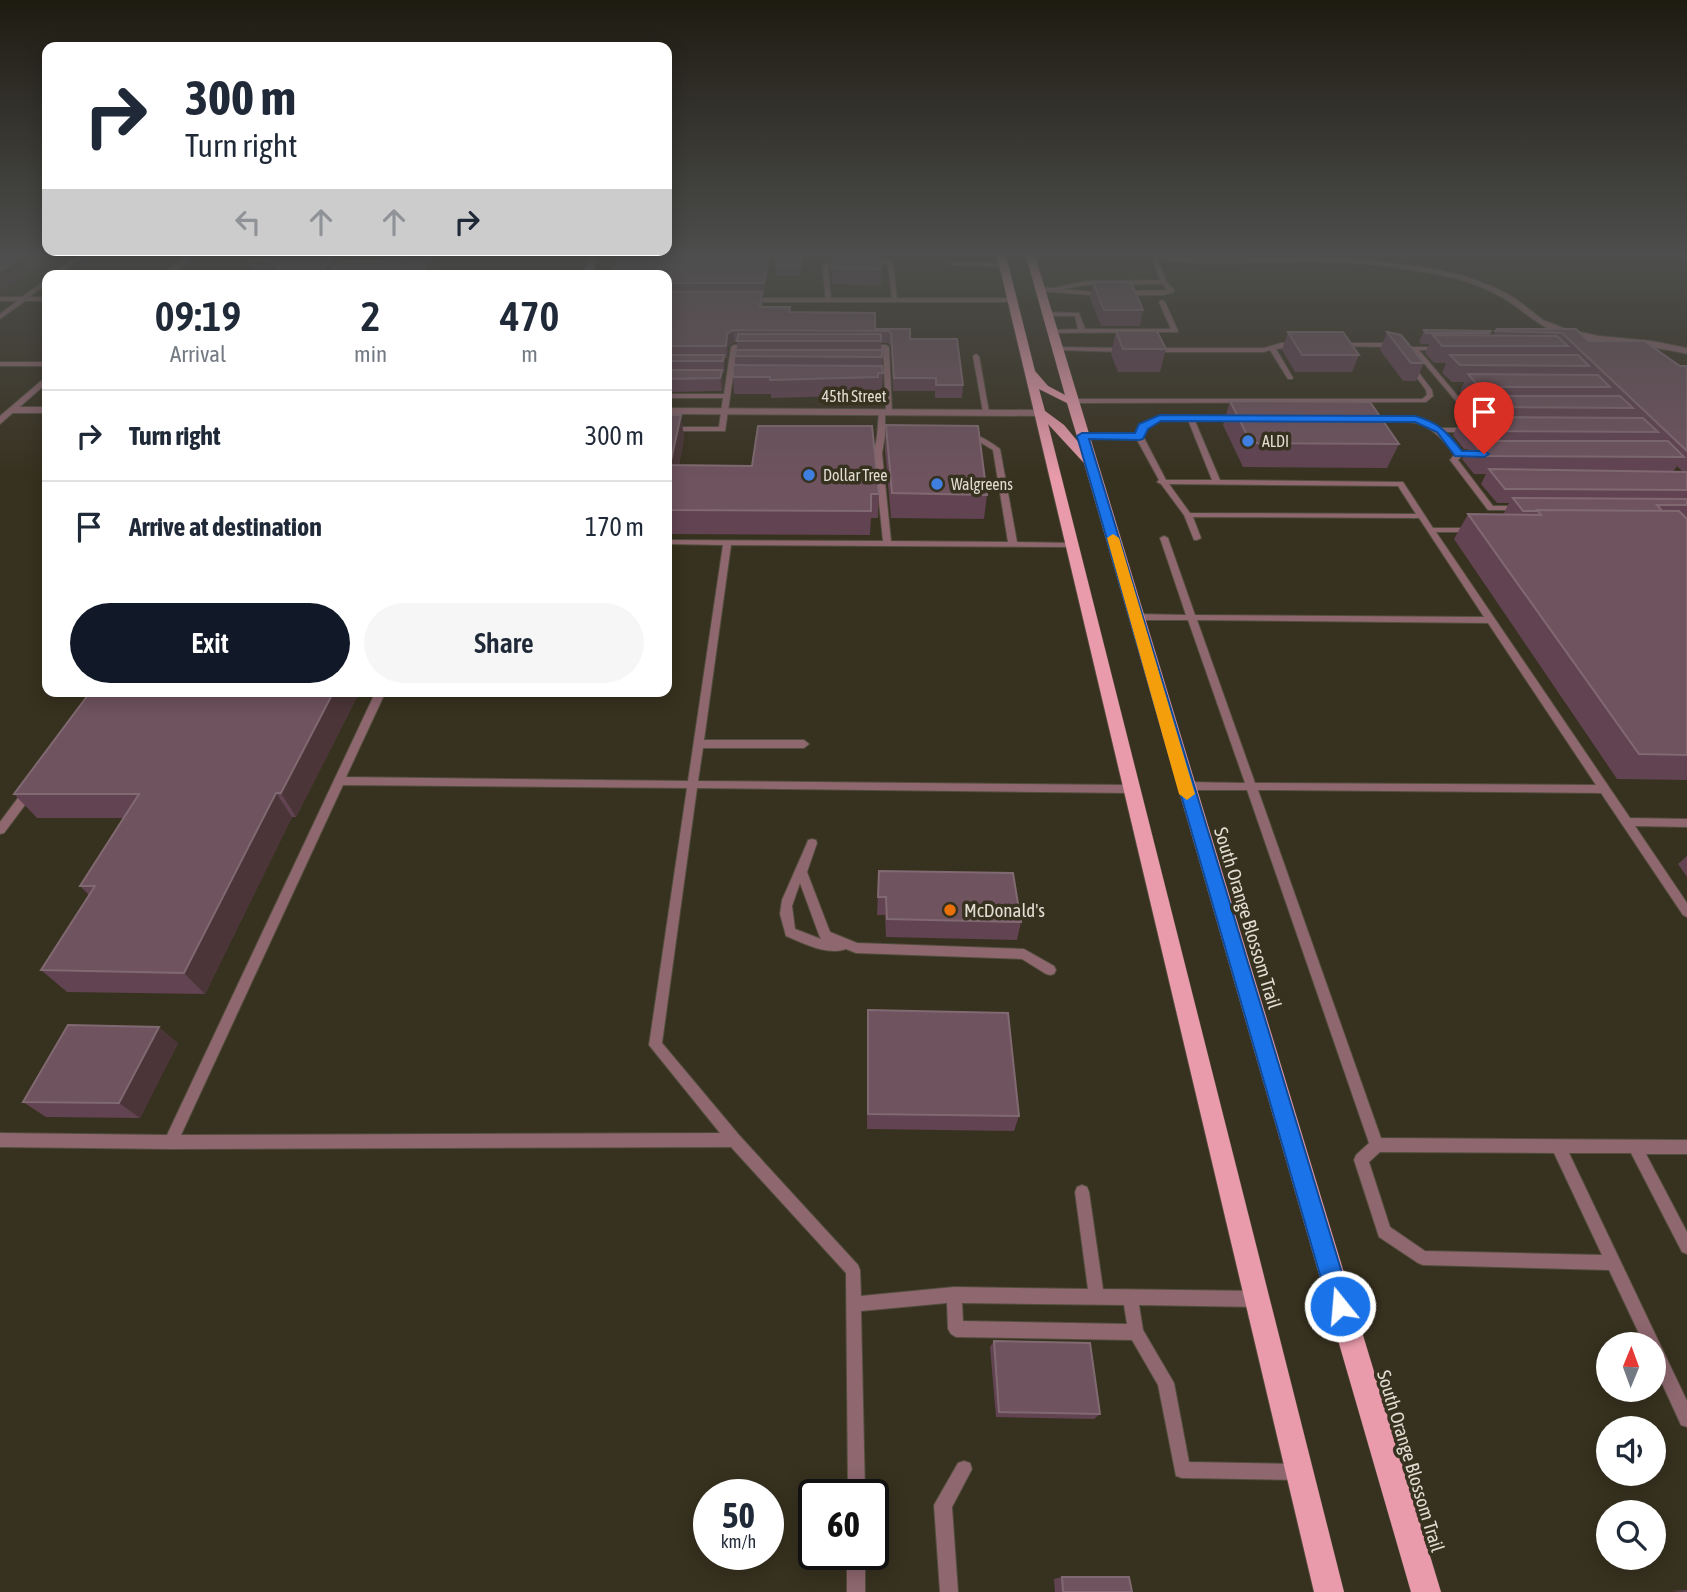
<!DOCTYPE html>
<html lang="en">
<head>
<meta charset="utf-8">
<style>
  :root { --surface:#fff; --page:#f6f6f7; --text:#1f2937; --muted:#747a83; --line:#e0e1e3; --accent:#111827 }
  body { margin:0; font-family:"Asap Condensed",sans-serif; background:var(--page); color:var(--text); height:100vh; display:flex; flex-direction:column; font-size:26px; white-space:nowrap }
  * { box-sizing:border-box; margin:0 }
  p { font-size:23px; color:var(--muted) }
  .icon { flex:none; width:38px; height:38px; fill:none; stroke:currentColor; stroke-width:2; stroke-linecap:round; stroke-linejoin:round }
  .map { position:relative; flex:1; overflow:hidden }
  .drawer { position:absolute; left:42px; top:270px; width:630px; height:427px; display:flex; flex-direction:column; background:var(--surface); border-radius:14px; box-shadow:0 4px 18px #0003 }
  .drawer>* { flex:none }
  .banner { position:absolute; left:42px; top:42px; width:630px; height:214px; border-radius:14px; box-shadow:0 4px 18px #0003; background:#fff; color:var(--text); overflow:hidden }
  .needle { width:46px; rotate:1deg }
  .controls { position:absolute; left:1596px; top:1332px; display:grid; gap:14px }
  .controls a { display:grid; place-items:center; width:70px; height:70px; border-radius:50%; background:var(--surface); box-shadow:0 4px 18px #0003; font-size:35px }
  .speed { position:absolute; left:693px; top:1479px; display:flex; gap:14px; font-size:35px; font-weight:700; text-align:center }
  .speed>* { display:grid; place-content:center; width:91px; height:91px; border-radius:50%; background:var(--surface); box-shadow:0 4px 18px #0003; line-height:1 }
  .speed small { font-size:18px; font-weight:400 }
  .speed .limit { border:4px solid #111; border-radius:10px; background:#fff; color:#111 }
  .pin { position:absolute; display:grid; place-items:center; width:60px; height:60px; color:#fff; margin:-72px -30px; border-radius:50% 50% 50% 0; rotate:-45deg; box-shadow:0 0 7px #0007 }
  .pin .icon { rotate:45deg }
  .me { position:absolute; width:77px; margin:-38px; rotate:343deg; stroke-linejoin:round; filter:drop-shadow(0 0 5px #0008) }
  .turn { display:flex; align-items:center; gap:24px; height:147px; padding:0 28px; font-size:32px }
  .turn .icon { width:91px; height:91px; stroke-width:2.5 }
  .turn b { display:block; font-size:49px; line-height:60px }
  .lanes { display:flex; align-items:center; height:66px; padding:0 28px; background:#0003; justify-content:center; gap:35px; direction:ltr }
  .lanes .off { opacity:.35 }
  .eta { display:flex; justify-content:space-evenly; align-items:center; height:119px; text-align:center }
  .eta b { font-size:42px; font-weight:600; line-height:49px }
  .cta { display:flex; gap:14px; margin-top:auto; padding:14px 28px }
  .cta a { flex:1; height:80px; border-radius:42px; background:var(--accent); color:#fff; font-size:28px; font-weight:600; line-height:80px; text-align:center }
  .cta a+a { background:var(--page); color:var(--text) }
  ul { padding:0; list-style:none }
  li { display:flex; align-items:center; gap:21px; height:91px; padding:0 28px; border-top:2px solid var(--line) }
  li div { flex:1 }
  li b { display:block; font-size:26px }
  li em { font-style:normal }
  .map>svg:first-child { display:block }
  .lines { fill:none; stroke-linecap:round; stroke-linejoin:round }
  .service-casing { stroke:#524d3c; stroke-width:2 }
  .minor-casing { stroke:#524d3c; stroke-width:2 }
  .tertiary-casing { stroke:#524d3c; stroke-width:2 }
  .primary-casing { stroke:#524d3c; stroke-width:1 }
  .service { fill:#8e676f; fill-rule:evenodd }
  .minor { fill:#8e676f; fill-rule:evenodd }
  .tertiary { fill:#8e676f; fill-rule:evenodd }
  .primary { fill:#e99bab; fill-rule:evenodd }
  .wall { fill:#624352; fill-rule:evenodd }
  .shaded-wall { fill:#4b3538 }
  .building { fill:#6f535f; stroke:#816971; stroke-width:2 }
  .route { fill:#1a73e8; stroke:#114b97; stroke-width:2 }
  .slow { fill:#f59e0b }
  .shop-dot { fill:#3f7fe0; stroke:#37311f; stroke-width:2.5 }
  .food-dot { fill:#e8710a; stroke:#37311f; stroke-width:2.5 }
  .labels { text-anchor:middle; dominant-baseline:central; stroke-width:7; stroke-linejoin:round; paint-order:stroke }
  .far-street-label { font-size:16px; fill:#e0ddd2; stroke:#37311f }
  .far-poi-label { font-size:16px; fill:#e0ddd2; stroke:#37311f; text-anchor:start }
  .poi-label { font-size:19px; fill:#e0ddd2; stroke:#37311f; text-anchor:start }
  .street-label { font-size:19px; fill:#e0ddd2; stroke:#37311f }
</style>
</head>
<body>
<div class="map">
<svg width="1687" height="1592" viewBox="0 0 1687 1592">
  <rect width="100%" height="100%" fill="#37311f"/>
  <g class="lines">
    <defs>
      <g id="service">
        <path d="M76 256H83L59 275H52Z"/>
        <path d="M1151 256H1157L1166 281 1174 290V292L1163 295H1122L1119 293 1122 291 1168 290 1162 284 1086 285 1063 289 1105 293 1106 294 1103 296 1039 291 1036 289 1039 287 1053 288 1086 281 1160 280Z"/>
        <path d="M846 260 849 262 848 263 828 266 831 300 826 301 822 265Z"/>
        <path d="M867 260 893 261 897 301 892 300 888 264 869 263 867 262Z"/>
        <path d="M953 262 1003 263 1006 265 1003 267 951 265 950 264Z"/>
        <path d="M47 279V284L29 297H47V301H25L0 319V314L17 301H0V297H22Z"/>
        <path d="M1162 300 1165 302 1178 331 1177 332 1051 333 1048 331 1049 330 1078 329 1075 316H1046L1043 314 1046 312 1079 313 1085 329H1171L1159 302Z"/>
        <path d="M1281 343H1298L1301 345 1298 347 1276 349 1293 378 1292 379H1288L1270 350 1264 352H1154L1151 350 1154 348H1264Z"/>
        <path d="M1339 343H1383L1399 349 1396 351 1383 347 1337 346V344Z"/>
        <path d="M734 345H750L753 347 750 349H737L725 431H667V427H719L723 398H667V394H724L731 347Z"/>
        <path d="M886 345 889 347 892 412 889 414 886 412 883 349H867L864 347 867 345Z"/>
        <path d="M1057 347 1124 348 1127 350 1124 352 1055 350 1054 349Z"/>
        <path d="M1412 347H1441L1442 348 1439 350H1419L1482 425V427H1478L1412 349Z"/>
        <path d="M976 354 979 356 989 412 986 414 983 412 973 356Z"/>
        <rect x="0" y="362" width="47" height="4"/>
        <path d="M1411 364 1413 365 1432 390 1433 396 1426 402 1072 403 1069 401 1072 399H1422L1427 395 1426 390 1408 366Z"/>
        <path d="M882 410 885 412V436L882 453 891 541 1008 542 993 450 973 438H966L962 436C976 431 989 441 1000 449L1017 542 1072 543 1076 545 1072 547 731 545 704 740H804L809 744 804 748H703L698 781 1131 785 1136 789 1131 793 697 788 662 1043 739 1135 858 1265 860 1270 861 1296 954 1287 1088 1289 1075 1192 1077 1187 1082 1185 1087 1187 1089 1192 1103 1289 1257 1291 1262 1294 1265 1299 1262 1304 1257 1307 1139 1305 1143 1330 1174 1383 1189 1462 1297 1464 1303 1466 1305 1472 1303 1478 1297 1480 1182 1478 1176 1476 1158 1385 1132 1340 956 1337 951 1334 948 1329 947 1303 861 1311 865 1494H848L846 1273 731 1147 171 1149 0 1147V1133L167 1135 376 691H386L346 777 688 781 723 545 667 544V540L883 541 874 453 877 436 879 412ZM343 785 687 788 649 1045 720 1133 181 1135ZM962 1303 1124 1305 1127 1324 963 1321Z"/>
        <path d="M1160 416 1238 418V420L1236 421H1195L1220 480 1400 482H1403L1433 528H1476V532H1436L1630 818 1687 819V827L1635 826 1687 903V917L1683 915 1601 793 1258 790 1381 1138 1687 1140V1154H1646L1687 1232V1254L1682 1252 1631 1153H1569L1687 1401V1427L1681 1425 1654 1366V1344H1644L1609 1270 1423 1265 1418 1263 1379 1237 1354 1160 1356 1155 1369 1143 1247 790H1185L1180 786 1185 782 1245 783 1188 620H1136L1132 617 1136 614 1186 615 1160 538 1164 536 1168 538 1195 615 1484 617 1419 518 1193 517 1201 538 1197 540H1194L1184 515 1161 484 1157 482 1159 480 1136 438H1082L1078 436 1082 434H1136L1141 426ZM1161 420H1188L1212 480H1166L1143 436 1146 428ZM1169 484 1398 486 1416 514 1190 513ZM1197 620 1488 623 1596 785 1255 783ZM1380 1152 1554 1153 1602 1255 1425 1251 1390 1227 1369 1162Z"/>
        <path d="M1370 417H1411L1423 420 1439 428H1472V432H1443L1463 454 1458 460 1493 506H1520L1524 508 1520 510H1488L1450 460 1455 454C1420 412 1415 425 1368 420V418Z"/>
        <path d="M30 786 35 790 34 793 4 833 0 834V822L26 787Z"/>
        <path d="M812 839 816 840 817 843 807 872 830 932 857 943 1024 949 1054 966 1056 970 1054 974 1050 975 1046 974 1022 959 856 953 846 949C827 956 803 943 786 936L780 914 782 900 807 843 808 840ZM800 883 819 935 821 939 795 929 792 906Z"/>
        <path d="M964 1461 970 1463 972 1469 952 1507 958 1592H940L934 1505 958 1463Z"/>
        <rect x="847" y="1554" width="18" height="38"/>
      </g>
      <g id="minor">
        <path d="M591 256H599L591 275H583Z"/>
        <path d="M1154 256 1352 258 1429 268 1465 276 1496 288 1516 299 1543 320 1566 329 1599 336 1652 341 1687 348V354C1644 343 1598 346 1556 332 1535 324 1522 309 1503 298 1475 281 1444 275 1412 270 1374 264 1335 261 1296 262 1262 262 1181 268 1154 256Z"/>
        <path d="M741 298H1012L1016 300 1012 302H741Z"/>
        <path d="M47 407V413H13L8 410 13 407Z"/>
        <path d="M667 408 1040 410 1045 413 1040 416 667 414Z"/>
      </g>
      <g id="tertiary">
        <path d="M183 256H191L172 275H163Z"/>
        <path d="M47 376V383L0 424V416Z"/>
      </g>
      <path id="primary" d="M997 256H1006L1035 371 1048 386 1065 395 1026 256H1035L1441 1592H1411L1084 463 1048 424 1344 1592H1314ZM1039 389 1067 403 1079 443 1064 425 1045 411Z"/>
    </defs>
    <use href="#service" class="service-casing"/>
    <use href="#minor" class="minor-casing"/>
    <use href="#tertiary" class="tertiary-casing"/>
    <use href="#primary" class="primary-casing"/>
    <use href="#service" class="service"/>
    <use href="#minor" class="minor"/>
    <use href="#tertiary" class="tertiary"/>
    <use href="#primary" class="primary"/>
  </g>
  <g class="wall">
    <path d="M618 256H768L769 265 764 295H762L763 307H790V312L875 329H910V339L963 385 962 398H935V391H893L891 346 888 343H881L883 373 882 391H878V395L771 398V394H734L733 377 735 365V356L737 350V342H734L728 347 727 358H724L725 368 724 373H722L723 383 722 391 667 392V275Z"/>
    <path d="M778 256H802L800 276H777L776 266Z"/>
    <path d="M881 256V286L832 284V268Z"/>
    <path d="M249 261H341L435 267 430 275H279L274 269H252Z"/>
    <path d="M1093 282 1143 310 1140 326H1101L1090 298Z"/>
    <path d="M1576 329 1588 341 1680 366H1687V780L1617 779 1454 539 1468 514 1505 515 1504 513 1509 503H1497L1481 484 1486 474H1474L1462 459 1468 449H1464L1453 435 1462 417H1480L1478 414 1482 404H1470L1460 392 1464 382H1452L1442 373 1446 363H1434L1425 353 1429 344H1421L1419 342 1424 330 1491 331 1489 336H1493L1495 331ZM1677 466 1683 472H1673Z"/>
    <path d="M1116 331 1166 349 1160 372H1118L1111 354Z"/>
    <path d="M1288 332 1359 355 1352 372H1295L1282 350Z"/>
    <path d="M1387 332 1424 363 1416 381H1403L1380 350Z"/>
    <path d="M1230 401 1399 444 1387 468 1243 467 1223 425Z"/>
    <path d="M667 415H681L684 438 679 465 879 494 878 518H871L870 535 667 534Z"/>
    <path d="M886 425 987 495 984 519 891 518 885 449Z"/>
    <path d="M91 691H360L296 817H292L205 994 67 992 41 970 89 895 80 886 124 818H37L14 794Z"/>
    <path d="M1687 856V877L1678 864Z"/>
    <path d="M879 871 1021 922 1017 940 886 937 885 915H877Z"/>
    <path d="M868 1010 1019 1116 1014 1131 867 1129Z"/>
    <path d="M178 1043 140 1118 46 1117 23 1102Z"/>
    <path d="M994 1341 1100 1414 1094 1419 996 1417 990 1347Z"/>
    <path d="M1062 1577 1132 1592H1055L1054 1579Z"/>
    <path d="M1687 1590V1592L1670 1591Z"/>
  </g>
  <g class="shaded-wall">
    <path d="M22 256H51L0 293V272Z"/>
    <path d="M335 256H346L329 275H321L320 273Z"/>
    <path d="M432 256 435 267 430 275H419Z"/>
    <path d="M768 256 769 265 764 295V283Z"/>
    <path d="M801 256H802L800 276V266Z"/>
    <path d="M733 330 734 342 728 347 727 358 726 346 727 334Z"/>
    <path d="M724 355 725 368 724 373 723 361Z"/>
    <path d="M722 370 723 383 722 391 720 378Z"/>
    <path d="M681 415 684 438 674 489 670 465Z"/>
    <path d="M334 691H360L296 817 281 793Z"/>
    <path d="M276 793 292 817 205 994 184 973Z"/>
    <path d="M159 1027 178 1043 140 1118 119 1103Z"/>
  </g>
  <g class="building">
    <path d="M0 256H22L0 272Z"/>
    <path d="M254 256H335L320 273 282 272 270 261H249Z"/>
    <path d="M406 256H432L419 275H327L339 261 394 262 397 258Z"/>
    <path d="M618 256H768L764 283H667V275H611Z"/>
    <path d="M778 256H801L800 266H776Z"/>
    <path d="M833 256H881V269L832 268Z"/>
    <path d="M1093 282H1131L1143 310H1104Z"/>
    <path d="M667 292H762L760 307H790L789 312 875 313V329H910V339H957L963 385H936V378H894L891 333 888 331 733 330 727 334 726 346H667Z"/>
    <path d="M1497 329H1576L1588 341H1644L1680 366H1687V451L1562 333 1495 331Z"/>
    <path d="M1424 330 1491 331 1490 333H1426Z"/>
    <path d="M1116 331H1157L1166 349H1123Z"/>
    <path d="M1288 332H1343L1359 355H1302Z"/>
    <path d="M1387 332 1401 335 1424 363H1411Z"/>
    <path d="M738 334H881V341H737Z"/>
    <path d="M1433 335 1557 336 1568 346H1442Z"/>
    <path d="M736 350H882V357L735 356Z"/>
    <path d="M667 355H724L723 361H667Z"/>
    <path d="M1450 355H1578L1589 366 1460 365Z"/>
    <path d="M733 365 882 366 883 373H878V377L770 380V377H733Z"/>
    <path d="M667 370H722L720 378 667 379Z"/>
    <path d="M1468 374 1598 375 1610 387H1479Z"/>
    <path d="M1487 396H1620L1633 408 1497 407Z"/>
    <path d="M1230 401 1370 402 1399 444 1251 443Z"/>
    <path d="M667 415H681L670 465 752 466 758 426H872L879 494H871V511L667 510Z"/>
    <path d="M1462 417 1643 418 1658 432 1474 431Z"/>
    <path d="M886 425 978 426 987 495 892 493Z"/>
    <path d="M1472 441H1668L1684 457 1484 456Z"/>
    <path d="M1489 469 1687 472V490L1505 489Z"/>
    <path d="M1513 498 1687 499V505H1657L1662 511H1523Z"/>
    <path d="M1537 510 1679 511 1687 519V755L1639 754 1468 514 1541 515Z"/>
    <path d="M91 691H334L281 793H276L184 973 41 970 95 886H80L139 794H14Z"/>
    <path d="M879 871 1013 873 1021 922 887 919 886 897H878Z"/>
    <path d="M868 1010 1008 1013 1019 1116 868 1114Z"/>
    <path d="M68 1025 159 1027 119 1103 23 1102Z"/>
    <path d="M994 1341 1090 1343 1100 1414 999 1412Z"/>
    <path d="M1062 1577H1129L1132 1592H1063Z"/>
  </g>
  <linearGradient id="sky" x2="0" y2="1"><stop stop-color="#1e1b11"/><stop offset="0.53" stop-color="#4d4e4d"/><stop offset="1" stop-color="#4d4e4d" stop-opacity="0"/></linearGradient>
  <rect width="1687" height="479" fill="url(#sky)"/>
  <path class="route" d="M1160 415 1415 416C1438 422 1447 432 1462 451H1484L1489 454 1484 457 1455 456 1437 432 1415 422 1161 421 1148 429 1143 439 1139 440 1089 439 1352 1306 1349 1314 1340 1318 1332 1314 1329 1306 1077 436 1082 433H1135L1139 424Z"/>
  <path class="slow" d="M1113 534 1119 538 1195 794 1187 800 1179 794 1107 538Z"/>
  <g class="shop-dot">
    <circle cx="1248" cy="441" r="7"/>
    <circle cx="809" cy="475" r="7"/>
    <circle cx="937" cy="484" r="7"/>
  </g>
  <circle class="food-dot" cx="950" cy="910" r="7"/>
  <g class="labels">
    <g class="far-street-label">
      <text x="854" y="396">45th Street</text>
    </g>
    <g class="far-poi-label">
      <text x="1262" y="441">ALDI</text>
      <text x="823" y="475">Dollar Tree</text>
      <text x="951" y="484">Walgreens</text>
    </g>
    <g class="poi-label">
      <text x="964" y="910">McDonald's</text>
    </g>
    <g class="street-label">
      <text transform="translate(1248 918) rotate(73)">South Orange Blossom Trail</text>
      <text transform="translate(1411 1461) rotate(73)">South Orange Blossom Trail</text>
    </g>
  </g>
</svg>
<div class="controls">
<a><svg class="needle" viewBox="-14 -14 28 28"><path d="M0-13l5 13h-10z" fill="#e53935"/><path d="M0 13l5-13h-10z" fill="#747a83"/></svg></a>
<a><svg class="icon" aria-label="sound" viewBox="0 0 24 24"><path d="M4 9h4l5-4v14l-5-4H4zM17 9q2 3 0 6"/></svg></a>
<a><svg class="icon" aria-label="search" viewBox="0 0 24 24"><circle cx="10" cy="10" r="6"/><path d="M15 15l6 6"/></svg></a>
</div>
<div class="speed"><div>50<small>km/h</small></div><div class="limit">60</div></div>
<div class="pin" style="left:1484px;top:454px;background:#d93025"><svg class="icon" aria-label="arrive" viewBox="0 0 24 24"><path d="M6 21V4h12l-3 4 3 4H6"/></svg></div>
<svg class="me" style="left:1340px;top:1306px" viewBox="-20 -20 40 40"><circle r="17" fill="#1a73e8" stroke="#fff" stroke-width="3"/><path d="M0-11L8 9 0 5-8 9z" fill="#fff"/></svg>
<div class="banner">
<div class="turn"><svg class="icon" aria-label="right" viewBox="0 0 24 24"><path d="M7 20v-9h11M14 6l5 5-5 5"/></svg><div><b>300 m</b>Turn right</div></div>
<div class="lanes"><svg class="icon off" aria-label="left" viewBox="0 0 24 24"><path d="M17 20v-9H6M10 6l-5 5 5 5"/></svg><svg class="icon off" aria-label="ahead" viewBox="0 0 24 24"><path d="M12 20V5M6 11l6-6 6 6"/></svg><svg class="icon off" aria-label="ahead" viewBox="0 0 24 24"><path d="M12 20V5M6 11l6-6 6 6"/></svg><svg class="icon" aria-label="right" viewBox="0 0 24 24"><path d="M7 20v-9h11M14 6l5 5-5 5"/></svg></div>
</div>
<section class="drawer">
<div class="eta">
<div><b>09:19</b><p>Arrival</p></div>
<div><b>2</b><p>min</p></div>
<div><b>470</b><p>m</p></div>
</div>
<ul>
<li><svg class="icon" aria-label="right" viewBox="0 0 24 24"><path d="M7 20v-9h11M14 6l5 5-5 5"/></svg><div><b>Turn right</b></div><em>300 m</em></li>
<li><svg class="icon" aria-label="arrive" viewBox="0 0 24 24"><path d="M6 21V4h12l-3 4 3 4H6"/></svg><div><b>Arrive at destination</b></div><em>170 m</em></li>
</ul>
<div class="cta"><a>Exit</a><a>Share</a></div>
</section>
</div>
</body>
</html>
